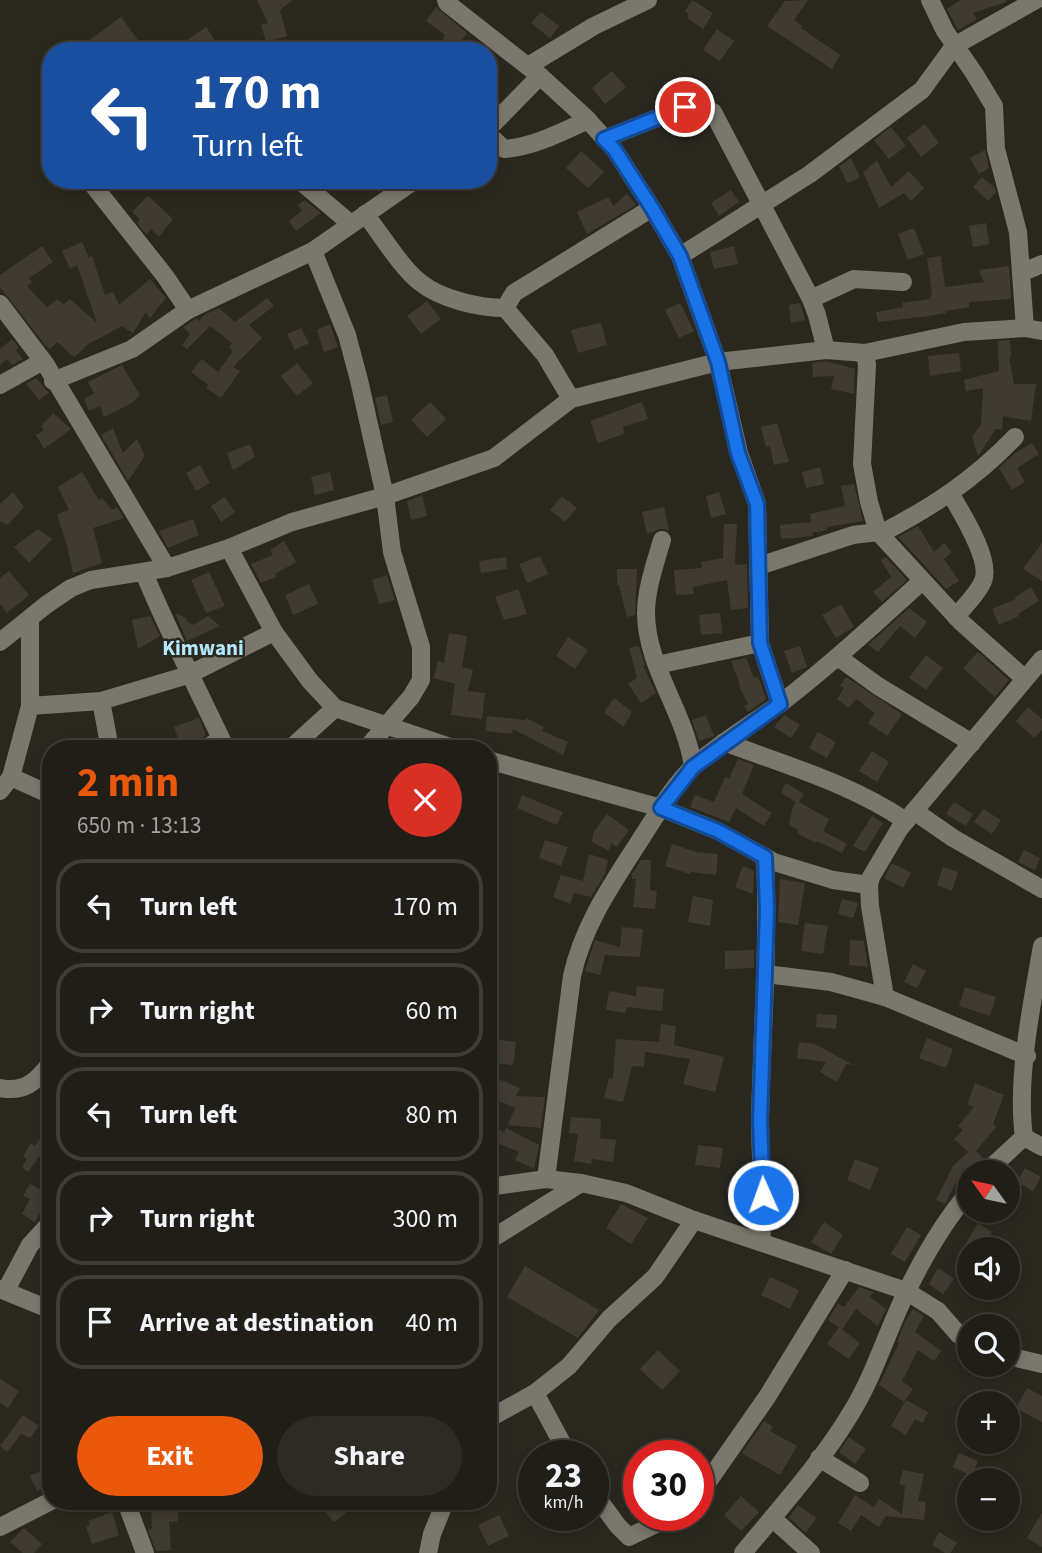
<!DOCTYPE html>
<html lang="en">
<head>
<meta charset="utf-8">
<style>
  :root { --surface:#201e16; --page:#2d2b23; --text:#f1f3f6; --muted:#a2a2a1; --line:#3d3c35; --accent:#ea580c }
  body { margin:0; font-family:"Source Sans 3",sans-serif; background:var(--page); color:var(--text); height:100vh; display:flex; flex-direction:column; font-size:26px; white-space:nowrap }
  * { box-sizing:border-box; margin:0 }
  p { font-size:23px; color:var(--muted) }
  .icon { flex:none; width:38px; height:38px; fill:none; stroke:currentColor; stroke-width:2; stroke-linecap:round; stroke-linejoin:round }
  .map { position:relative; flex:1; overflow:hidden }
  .side { position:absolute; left:42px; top:740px; width:455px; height:770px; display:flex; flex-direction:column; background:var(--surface); border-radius:28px; box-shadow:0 4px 10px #0003,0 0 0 2px var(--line) }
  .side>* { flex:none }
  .hud { position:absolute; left:42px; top:42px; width:455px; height:147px; border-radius:28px; box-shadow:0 4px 10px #0003,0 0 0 2px var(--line); background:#1a4fa0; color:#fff; overflow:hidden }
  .needle { width:46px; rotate:303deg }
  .tools { position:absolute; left:957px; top:1160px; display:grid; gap:14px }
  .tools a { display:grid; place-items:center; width:63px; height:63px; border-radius:50%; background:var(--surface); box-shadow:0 4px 10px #0003,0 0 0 2px var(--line); font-size:35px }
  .speed { position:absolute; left:518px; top:1440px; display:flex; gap:14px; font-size:35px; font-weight:700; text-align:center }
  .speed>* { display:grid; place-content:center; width:91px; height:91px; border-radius:50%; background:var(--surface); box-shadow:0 4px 10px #0003,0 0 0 2px var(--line); line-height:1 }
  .speed small { font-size:18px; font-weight:400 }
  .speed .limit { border:10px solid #d22; background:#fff; color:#111 }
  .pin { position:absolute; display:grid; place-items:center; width:60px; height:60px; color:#fff; margin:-30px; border:4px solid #fff; border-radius:50%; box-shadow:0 2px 7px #0007 }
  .me { position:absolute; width:77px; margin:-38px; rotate:358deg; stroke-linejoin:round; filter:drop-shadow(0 0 5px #0008) }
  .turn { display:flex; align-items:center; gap:24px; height:147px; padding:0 35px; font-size:32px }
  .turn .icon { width:91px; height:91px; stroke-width:2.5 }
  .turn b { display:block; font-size:49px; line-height:60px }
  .round { display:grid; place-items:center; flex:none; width:74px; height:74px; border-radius:37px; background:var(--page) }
  .head { display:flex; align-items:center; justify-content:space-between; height:119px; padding:0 35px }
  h1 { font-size:42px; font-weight:700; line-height:52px; color:var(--accent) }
  .action { display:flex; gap:14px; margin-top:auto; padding:14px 35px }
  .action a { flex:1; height:80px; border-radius:42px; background:var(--accent); color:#fff; font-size:28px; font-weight:700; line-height:80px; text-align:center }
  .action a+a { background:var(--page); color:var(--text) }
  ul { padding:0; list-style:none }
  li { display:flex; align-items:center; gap:21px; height:94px; margin:0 14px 10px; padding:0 21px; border:4px solid var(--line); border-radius:28px }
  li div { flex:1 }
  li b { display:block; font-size:26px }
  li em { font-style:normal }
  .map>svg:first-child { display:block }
  .building { fill:#413a31 }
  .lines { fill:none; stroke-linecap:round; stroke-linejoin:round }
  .minor { stroke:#7a776c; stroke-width:18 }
  .route-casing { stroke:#114b97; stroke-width:18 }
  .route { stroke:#1a73e8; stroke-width:12 }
  .labels { text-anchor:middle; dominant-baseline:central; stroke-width:5; stroke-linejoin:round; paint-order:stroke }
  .quarter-label { font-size:21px; font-weight:bold; fill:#b3e7fb; stroke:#2a281e }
</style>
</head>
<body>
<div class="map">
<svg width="1042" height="1553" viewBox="0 0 1042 1553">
  <rect width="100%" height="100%" fill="#2a281e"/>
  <g class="building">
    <path d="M257 0H293L280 10 287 36 266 42 261 25 268 23Z"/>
    <path d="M692 0 713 13 703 29 687 18 689 14 685 11Z"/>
    <path d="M808 0 794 20 802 26 801 28 840 55 832 69 767 26 785 1Z"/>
    <path d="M961 0H1006V2L973 13 977 19 958 30 947 9Z"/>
    <path d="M436 7 467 33 457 48 443 39 445 35 426 21Z"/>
    <path d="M541 12 559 26 550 38 531 23Z"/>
    <path d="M121 17 146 51H96L91 39Z"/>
    <path d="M206 27 214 39 196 51H176L186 41Z"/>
    <path d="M717 29 734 41 720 61 703 50Z"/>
    <path d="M612 71 626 87 605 104 592 88Z"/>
    <path d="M925 124 939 143 921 157 907 138Z"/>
    <path d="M891 127 906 146 889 159 874 140Z"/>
    <path d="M985 150 989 168 979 174 970 158Z"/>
    <path d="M581 151 604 172 588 188 566 168Z"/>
    <path d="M851 158 860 178 847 183 839 166Z"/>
    <path d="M877 161 891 187 909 171 924 188 911 201 904 193 879 208 863 172Z"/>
    <path d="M982 177 995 188 996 192 988 201 973 187Z"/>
    <path d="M731 190 739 202 719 216 711 203Z"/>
    <path d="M627 194 636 205 587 234 577 212 609 197 613 206Z"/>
    <path d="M148 196 173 219 159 237 151 229 147 235 137 223 140 219 132 212Z"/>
    <path d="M305 200 321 213 296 231 289 221 302 211 298 205Z"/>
    <path d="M986 223 989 244 973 247 969 226Z"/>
    <path d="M914 228 924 254 908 260 898 234Z"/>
    <path d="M82 242 89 258 92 256 105 295 113 292 119 305 150 279 166 298 150 318 146 312 133 333 122 326 85 346 86 347 74 357 57 342 50 349 45 345 0 287V275L42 246 53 262 29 278 32 282 27 286 47 307 58 299 63 305 70 299 97 323 77 265 70 269 62 251Z"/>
    <path d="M734 246 738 264 714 269 710 252Z"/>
    <path d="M941 256 945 287 984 282 979 270 1009 266 1011 299 969 302V307L946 311V313L929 316 878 322 876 312 903 307 902 303 930 299V296L932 295 927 258Z"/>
    <path d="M267 298 274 306 249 325 262 338 233 367 240 371 221 398 206 388 208 385 191 372 202 359 218 372 233 351 229 347 232 343 210 326 187 349 182 345 190 334 183 327 197 318 199 321 204 315 219 308 235 322Z"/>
    <path d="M427 301 441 319 421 334 407 316Z"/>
    <path d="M680 303 694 331 679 338 665 310Z"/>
    <path d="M800 303 805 320 791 323 789 305Z"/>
    <path d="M601 323 607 345 578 353 571 330Z"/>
    <path d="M330 324 338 347 324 352 317 330Z"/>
    <path d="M301 328 309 343 295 350 287 334Z"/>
    <path d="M12 339 19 348 16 350 23 359 12 365 7 359 0 365V349Z"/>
    <path d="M1010 340 1011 357H1009L1014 384H1036L1031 421 1003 416 1002 429H996L978 456 972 437 981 424 983 388 966 391 964 380 999 371 998 341Z"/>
    <path d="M959 353 961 371 930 376 928 356Z"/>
    <path d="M826 361 855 369 854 394 831 389 834 376 813 377 812 363Z"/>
    <path d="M297 363 313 383 297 396 281 376Z"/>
    <path d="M122 365 140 395 130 404 104 417 100 406 89 411 84 399 94 393 88 382Z"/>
    <path d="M36 378 49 393 39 400 26 384Z"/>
    <path d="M387 395 393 422 381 425 375 398Z"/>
    <path d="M430 402 446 419 427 437 411 420Z"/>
    <path d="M642 402 648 419 623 427 624 434 598 443 590 421Z"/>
    <path d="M53 413 71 429 44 449 36 435 44 430 41 426Z"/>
    <path d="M777 423 789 462 774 465 770 446 766 447 761 427Z"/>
    <path d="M113 428 123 453 137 439 145 456 128 481 101 435Z"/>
    <path d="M1032 443 1039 454 1017 468 1025 482 1012 490 999 468 1015 453Z"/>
    <path d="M250 444 255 457 233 470 227 453Z"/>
    <path d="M200 465 210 483 196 491 186 473Z"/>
    <path d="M820 467 824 484 806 488 802 472Z"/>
    <path d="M82 472 99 501 102 498 112 510 117 507 124 518 93 528 102 563 73 573 68 551 69 552 57 514 69 510 58 487Z"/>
    <path d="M330 472 334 490 315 495 311 477Z"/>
    <path d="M854 484 863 521 827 527V530L812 533 813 536 781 539 780 525 811 522 810 514 845 506 841 486Z"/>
    <path d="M13 492 24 507 8 525 0 521V504Z"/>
    <path d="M719 492 726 514 711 518 706 496Z"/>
    <path d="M422 495 427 516 411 520 407 501Z"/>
    <path d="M562 496 577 508 565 522 550 510Z"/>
    <path d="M225 497 235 512 221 522 211 506Z"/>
    <path d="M664 507 669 530 660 529 647 534 642 512Z"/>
    <path d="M193 519 199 535 168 548 159 531Z"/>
    <path d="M724 524H737L735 565 747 564 748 608 731 610 727 580 693 587 694 594 676 595 674 570 702 568 701 562 723 558Z"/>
    <path d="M918 526 934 552 944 543 952 552 944 559 959 581 946 589 898 537Z"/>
    <path d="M38 529 52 539 29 563 14 547Z"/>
    <path d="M284 541 296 562 275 574 276 577 261 583 251 564 273 555 270 550Z"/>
    <path d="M1042 543V581L1023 569Z"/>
    <path d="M540 556 548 574 527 583 519 564Z"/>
    <path d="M506 557 507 569 481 573 479 561Z"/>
    <path d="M886 557 907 580 882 602 873 592 891 577 881 560Z"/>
    <path d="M617 569H637L635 615 627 617 619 585H617Z"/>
    <path d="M9 571 29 595 7 613 0 604V578Z"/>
    <path d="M209 572 225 606 206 613 191 580Z"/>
    <path d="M387 575 395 600 379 604 372 580Z"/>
    <path d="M309 584 318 604 293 615 285 595Z"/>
    <path d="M1031 587 1039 601 1018 614 1019 616 999 625 992 609 1016 599 1015 597Z"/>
    <path d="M518 589 527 614 504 620 495 597Z"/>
    <path d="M841 604 854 627 836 638 822 615Z"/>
    <path d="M909 608 927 622 915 638 900 626 878 652 868 645Z"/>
    <path d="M175 613 188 619 186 621 193 625 208 616 220 626 187 641Z"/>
    <path d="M720 613 722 633 701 635 699 615Z"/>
    <path d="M150 616 160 636 138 649 132 620Z"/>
    <path d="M449 633 467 636 462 667 473 670 468 691 485 693 482 719 451 715 455 684 434 678 438 661 444 663Z"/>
    <path d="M568 637 588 650 575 669 556 656Z"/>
    <path d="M639 646 645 665 643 666 656 693 641 703 628 684 637 678 629 648Z"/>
    <path d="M800 646 807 667 792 673 784 651Z"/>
    <path d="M978 652 1009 680 995 697 963 668Z"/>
    <path d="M926 655 943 668 926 690 909 678Z"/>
    <path d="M746 658 754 678 757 676 761 683 766 699 748 712 744 706 748 704 739 686 740 685 731 661Z"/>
    <path d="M846 677 902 714 887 736 868 723 875 713 856 699 849 708 837 699 844 688 840 686Z"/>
    <path d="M614 698 631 711V715L623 727 604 712Z"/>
    <path d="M1028 707 1042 719V730L1034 738 1016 721Z"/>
    <path d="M706 715 714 736 699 741 692 720Z"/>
    <path d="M784 715 800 725 791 738 774 727Z"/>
    <path d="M487 716 525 720 526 718 544 727 542 731 568 742 563 755 513 729 512 734 486 731Z"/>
    <path d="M199 718 206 735 196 742 181 747 174 727Z"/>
    <path d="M818 732 836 742 827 758 809 748Z"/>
    <path d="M872 751 889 762 877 782 859 771Z"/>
    <path d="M738 759 754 765 742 794 772 813 764 826 736 808 729 822 690 807 695 795 714 802 725 777 729 779Z"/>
    <path d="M786 783 804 794 799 802 829 819 823 831 847 844 842 853 817 841 816 843 797 833 798 830 789 825 792 809 796 802 781 793Z"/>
    <path d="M522 795 563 812 557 825 517 808Z"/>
    <path d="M954 802 973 814 966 826 946 814Z"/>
    <path d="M983 809 1001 820 992 834 974 822Z"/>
    <path d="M607 814 629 830 617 847 611 843 609 851 592 842 593 833Z"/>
    <path d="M872 816 883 823 865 852 853 846Z"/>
    <path d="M545 840 568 847 561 866 539 858Z"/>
    <path d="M672 844 696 852 718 854 716 875 691 872 690 874 665 866Z"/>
    <path d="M1024 850 1040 858 1035 870 1018 862Z"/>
    <path d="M589 854 608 860 605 874 591 897 574 893 570 904 553 897 561 875 583 881Z"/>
    <path d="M641 860H651L650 890 657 891 655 909 633 907 636 879H632V874Z"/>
    <path d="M892 863 911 873 903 888 884 878Z"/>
    <path d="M743 866 754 871 753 894 735 887Z"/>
    <path d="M943 867 958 872 952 891 937 885Z"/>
    <path d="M780 879 805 883 798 925 778 922Z"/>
    <path d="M693 896 713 900 710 926 688 922Z"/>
    <path d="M842 899 858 903 853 918 838 914Z"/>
    <path d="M805 923 828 926 823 954 801 951Z"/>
    <path d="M622 927 643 929 640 957 605 955 600 975 585 971 595 940 620 947Z"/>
    <path d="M850 940 864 941 868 967 849 965Z"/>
    <path d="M754 950V968L725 969V951Z"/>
    <path d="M913 964 926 971 917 988 904 982Z"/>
    <path d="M637 986 664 989 662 1011 627 1007 625 1013 606 1010 609 991 636 996Z"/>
    <path d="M965 987 996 997 990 1016 959 1006Z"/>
    <path d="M817 1014 837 1015 836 1029 816 1027Z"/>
    <path d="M661 1024 676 1026 674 1045 724 1057 715 1092 683 1084 690 1059 645 1052 644 1067 632 1066 623 1102 604 1098 609 1078 613 1079 616 1039 659 1042Z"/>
    <path d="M927 1038 953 1049 946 1068 919 1058Z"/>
    <path d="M490 1039 516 1042 513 1065 488 1062Z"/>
    <path d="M799 1042 815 1044 853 1065 846 1064 837 1082 820 1072 826 1062 797 1058Z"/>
    <path d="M496 1078 520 1088 516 1096 545 1097 541 1128 508 1125 515 1108 488 1096Z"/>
    <path d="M975 1083 1004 1095 993 1124 996 1127 976 1151 984 1159 970 1175 963 1168 945 1204 936 1200 953 1166 968 1152 954 1139 963 1130 958 1126 974 1107 967 1104Z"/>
    <path d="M571 1117 601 1119 600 1138 616 1140 613 1162 592 1159 591 1164 574 1161 578 1134 569 1133Z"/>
    <path d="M51 1121V1154L44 1150 28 1172 22 1167 27 1159 23 1156 31 1143 35 1146Z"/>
    <path d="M488 1122 504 1133 506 1128 539 1145 534 1169 515 1160 519 1152 488 1139Z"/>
    <path d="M698 1145 723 1148 720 1168 695 1165Z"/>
    <path d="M855 1159 879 1168 870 1190 847 1180Z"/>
    <path d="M1025 1168 1041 1177 1033 1191 1017 1182Z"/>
    <path d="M30 1184 50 1195 35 1222 22 1214 30 1199 23 1196Z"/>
    <path d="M621 1204 648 1218 631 1244 606 1228Z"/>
    <path d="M824 1222 843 1235 831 1254 811 1242Z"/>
    <path d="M978 1223 992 1232 982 1250H962Z"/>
    <path d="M907 1227 921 1235 905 1262 891 1254Z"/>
    <path d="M525 1266 599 1310 578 1338 507 1297Z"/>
    <path d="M938 1268 954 1279 943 1294 929 1284Z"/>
    <path d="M770 1277 799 1290 790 1309 761 1295Z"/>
    <path d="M859 1287 874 1292 870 1297 886 1309 878 1326 856 1309 842 1330 828 1320 838 1303 844 1307Z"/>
    <path d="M913 1309 924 1316 915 1332 941 1351 934 1361 918 1350 902 1381 913 1389 904 1402 879 1385 899 1343 897 1342 905 1322Z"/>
    <path d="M839 1327 860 1343 849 1359 827 1344Z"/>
    <path d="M658 1350 680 1371 662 1390 640 1369Z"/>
    <path d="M0 1379 19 1391 8 1408 0 1403Z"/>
    <path d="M1027 1388 1042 1396V1422L1016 1408Z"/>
    <path d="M906 1400 928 1412 923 1423 915 1419 906 1435 891 1426Z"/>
    <path d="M23 1415 39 1426 30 1438 21 1434 7 1452 0 1446Z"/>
    <path d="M764 1421 773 1427 770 1431 797 1446 780 1475 742 1453Z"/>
    <path d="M849 1437 866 1449 855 1464 839 1452Z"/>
    <path d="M959 1453 978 1461 972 1476 953 1467Z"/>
    <path d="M51 1466V1484L37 1491 30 1476Z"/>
    <path d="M903 1470 924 1474 918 1501 926 1502 924 1520 886 1516 879 1527 861 1515 851 1531 838 1523 855 1495 874 1507 879 1499 902 1514 905 1486 899 1484Z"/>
    <path d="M741 1496 759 1512 741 1531 724 1515Z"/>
    <path d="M317 1502H359L334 1522Z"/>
    <path d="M178 1503V1521L169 1522 171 1550 156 1551 148 1530 152 1529 151 1504Z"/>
    <path d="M798 1505 816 1518 806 1533 789 1518Z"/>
    <path d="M112 1512 119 1535 92 1544 86 1527 90 1525 88 1521Z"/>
    <path d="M1042 1513V1547L1027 1538Z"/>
    <path d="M499 1515 509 1536 488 1546 478 1525Z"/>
    <path d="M24 1528 42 1544 34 1553H23L10 1542Z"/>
    <path d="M939 1532 957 1543 950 1553H945L932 1545Z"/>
  </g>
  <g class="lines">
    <g class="minor">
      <path d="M446 0 447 3 540 76 586 118 614 149 652 208 680 256 718 362 739 453 757 504 760 643 780 704"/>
      <path d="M930 0 945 31 974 73 994 106 996 149 1018 232 1025 328"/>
      <path d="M528 66 594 26 648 0"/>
      <path d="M488 129 540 76"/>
      <path d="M488 134 504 149C533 147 562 132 588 120"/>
      <path d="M604 139 685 107 699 105 713 112 811 299 817 315 826 350"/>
      <path d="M89 180 165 276 188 310"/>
      <path d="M299 180 351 224"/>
      <path d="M365 214C381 234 402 269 421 283 441 299 479 308 505 308"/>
      <path d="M313 251 347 335 359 380 385 496 392 552 421 647V680L411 697 366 749"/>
      <path d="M680 256 810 174 922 90 954 46 1036 0"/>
      <path d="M1021 273 1042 264"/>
      <path d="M811 299 854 279 903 282"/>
      <path d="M0 304 46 365 167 568"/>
      <path d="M865 353 867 365 862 464 869 502 878 532 960 621 1024 678"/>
      <path d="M53 381 132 349 188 310 313 251 415 180"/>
      <path d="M0 385 43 361"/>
      <path d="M571 399 545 355 505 308 514 293 652 208"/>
      <path d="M950 493C961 512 992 560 983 581 978 594 964 606 956 617"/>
      <path d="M880 534C932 507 974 480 1015 437"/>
      <path d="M662 540C655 564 646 589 646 614 647 669 686 713 693 767"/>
      <path d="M229 548 274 632 310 681 335 708 456 749"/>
      <path d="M759 566 853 535 878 532"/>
      <path d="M144 573C169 633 198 690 226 749"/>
      <path d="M0 642 46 605 71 588 91 580 167 568 229 548 292 522 385 496 494 458 571 399 718 362 826 350 865 353 964 332 1025 328 1042 331"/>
      <path d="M838 657 878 686 972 743"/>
      <path d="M657 665 760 643"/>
      <path d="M101 701 110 749"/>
      <path d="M30 706 101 701 188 675 274 632"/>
      <path d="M724 742C788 766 849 783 906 821"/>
      <path d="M205 749 221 739"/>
      <path d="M290 749 335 708"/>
      <path d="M488 760 661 808 718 831 774 862 833 880 869 885"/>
      <path d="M11 777 51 795"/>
      <path d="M0 791 11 777 30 706V619"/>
      <path d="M914 811 953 838 1042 889"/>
      <path d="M1042 946C1032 1004 1016 1079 1024 1137L1042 1147"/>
      <path d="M766 974 831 982 885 997 1027 1056"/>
      <path d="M885 997 870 906 869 885 871 877 900 828 1042 659"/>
      <path d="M0 1088C25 1093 37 1081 51 1062"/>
      <path d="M986 1172 1024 1137"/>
      <path d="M546 1179 572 976C584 922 615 880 644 834 659 811 674 784 694 766 721 742 752 724 781 703 830 665 876 623 922 581"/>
      <path d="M488 1187 546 1179 581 1183 626 1193 694 1220 906 1291 938 1311 959 1335 970 1342"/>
      <path d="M488 1241 581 1183"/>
      <path d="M761 1242C765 1201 760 1160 760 1119 762 1032 769 945 765 857"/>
      <path d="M0 1289 51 1310"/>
      <path d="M6 1290 30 1245 51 1222"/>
      <path d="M1008 1356 1042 1364"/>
      <path d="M535 1393 569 1456"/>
      <path d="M488 1419 535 1393 569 1366 609 1319 655 1277 694 1220"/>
      <path d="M819 1458 860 1483"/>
      <path d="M593 1492 618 1526 629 1537 673 1516"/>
      <path d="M698 1496 767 1397 845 1270"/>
      <path d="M126 1502 145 1553"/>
      <path d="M772 1518 811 1553"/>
      <path d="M0 1527 51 1501"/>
      <path d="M428 1553 432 1534 445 1502"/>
      <path d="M743 1553C780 1508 821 1463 851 1413 875 1374 887 1331 907 1291 924 1256 945 1220 970 1191"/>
    </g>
  </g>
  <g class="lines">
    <defs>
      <path id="route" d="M685 107 604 139 614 149 652 208 680 256 718 362 738 453 757 504 760 643 780 704 693 767 661 808 718 831 765 857 767 910 760 1121 763 1195"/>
    </defs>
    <use href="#route" class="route-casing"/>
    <use href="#route" class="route"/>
  </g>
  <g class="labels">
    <g class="quarter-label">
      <text x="203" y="648">Kimwani</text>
    </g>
  </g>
</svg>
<div class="tools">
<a><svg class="needle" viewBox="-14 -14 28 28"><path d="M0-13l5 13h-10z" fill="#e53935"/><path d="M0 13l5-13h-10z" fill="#a2a2a1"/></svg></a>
<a><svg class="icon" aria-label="sound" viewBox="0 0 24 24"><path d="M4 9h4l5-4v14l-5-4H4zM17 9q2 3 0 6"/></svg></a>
<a><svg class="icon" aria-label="search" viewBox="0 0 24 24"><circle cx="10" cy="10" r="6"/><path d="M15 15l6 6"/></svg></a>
<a>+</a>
<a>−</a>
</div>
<div class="speed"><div>23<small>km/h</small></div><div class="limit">30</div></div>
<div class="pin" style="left:685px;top:107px;background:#d93025"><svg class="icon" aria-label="arrive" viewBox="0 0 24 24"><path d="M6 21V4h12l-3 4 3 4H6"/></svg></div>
<svg class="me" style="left:763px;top:1195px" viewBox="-20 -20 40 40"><circle r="17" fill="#1a73e8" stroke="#fff" stroke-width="3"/><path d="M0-11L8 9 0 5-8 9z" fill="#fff"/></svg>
<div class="hud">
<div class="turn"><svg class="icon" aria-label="left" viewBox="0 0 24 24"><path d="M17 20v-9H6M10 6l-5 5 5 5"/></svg><div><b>170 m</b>Turn left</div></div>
</div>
<section class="side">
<div class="head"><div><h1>2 min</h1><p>650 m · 13:13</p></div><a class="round" style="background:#d93025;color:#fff"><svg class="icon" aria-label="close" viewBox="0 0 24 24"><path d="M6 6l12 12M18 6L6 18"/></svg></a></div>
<ul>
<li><svg class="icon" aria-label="left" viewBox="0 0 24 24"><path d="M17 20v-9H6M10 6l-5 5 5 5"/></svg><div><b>Turn left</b></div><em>170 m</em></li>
<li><svg class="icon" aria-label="right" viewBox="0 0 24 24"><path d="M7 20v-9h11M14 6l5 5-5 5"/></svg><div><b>Turn right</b></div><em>60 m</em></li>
<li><svg class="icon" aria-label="left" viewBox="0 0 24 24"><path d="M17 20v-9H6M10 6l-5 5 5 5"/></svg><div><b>Turn left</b></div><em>80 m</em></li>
<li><svg class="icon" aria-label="right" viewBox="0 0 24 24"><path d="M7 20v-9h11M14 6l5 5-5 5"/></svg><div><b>Turn right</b></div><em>300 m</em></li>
<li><svg class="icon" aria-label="arrive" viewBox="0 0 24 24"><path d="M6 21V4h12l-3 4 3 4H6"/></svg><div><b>Arrive at destination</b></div><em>40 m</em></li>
</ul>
<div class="action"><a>Exit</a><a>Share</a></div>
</section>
</div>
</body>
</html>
